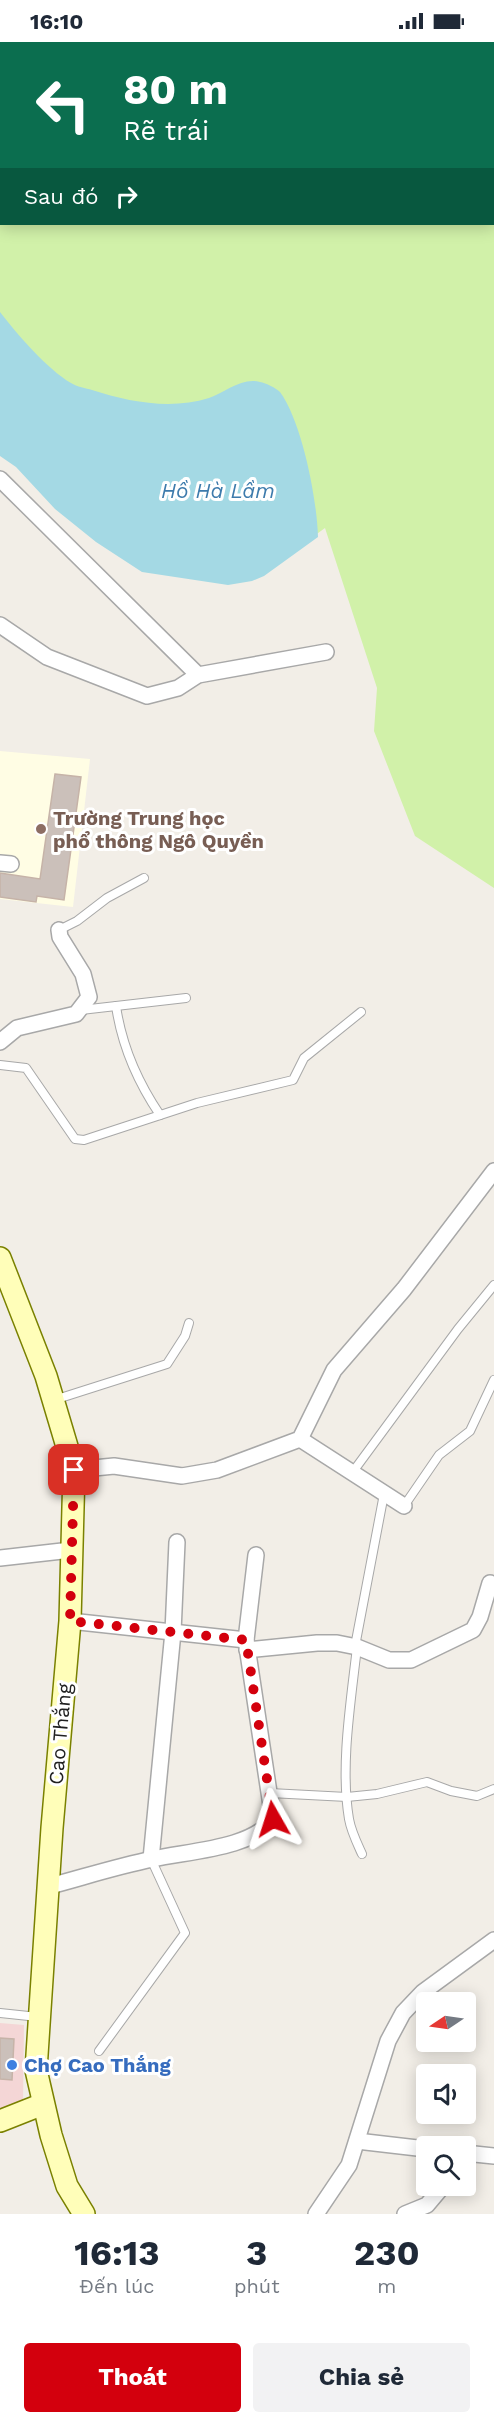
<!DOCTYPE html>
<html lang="vi">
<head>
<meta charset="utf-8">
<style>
  :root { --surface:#fff; --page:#f2f2f3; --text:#1f2937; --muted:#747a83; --accent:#d3000d }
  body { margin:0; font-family:"Work Sans",sans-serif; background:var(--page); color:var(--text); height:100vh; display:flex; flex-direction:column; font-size:22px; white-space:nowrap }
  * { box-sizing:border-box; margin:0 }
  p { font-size:20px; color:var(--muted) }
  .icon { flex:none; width:33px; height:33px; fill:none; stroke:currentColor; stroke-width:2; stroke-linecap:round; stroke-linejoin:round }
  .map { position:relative; height:2172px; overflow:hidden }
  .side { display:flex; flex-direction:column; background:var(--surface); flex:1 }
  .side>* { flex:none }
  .top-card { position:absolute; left:0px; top:0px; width:495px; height:183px; box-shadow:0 3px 15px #0003; background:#0b6e4f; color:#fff; overflow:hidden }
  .needle { width:39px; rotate:257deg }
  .controls { position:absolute; left:416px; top:1950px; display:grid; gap:12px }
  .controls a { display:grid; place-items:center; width:60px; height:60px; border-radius:6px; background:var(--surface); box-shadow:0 3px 15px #0003; font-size:30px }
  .pin { position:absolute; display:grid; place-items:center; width:51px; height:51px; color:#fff; margin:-26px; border-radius:12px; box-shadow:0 3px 9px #0006 }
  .me { position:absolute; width:66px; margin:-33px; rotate:354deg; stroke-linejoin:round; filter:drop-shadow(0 0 4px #0008) }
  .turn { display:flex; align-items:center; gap:21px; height:126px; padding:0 24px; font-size:27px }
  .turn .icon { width:78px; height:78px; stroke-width:2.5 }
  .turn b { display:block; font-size:42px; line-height:51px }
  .then { display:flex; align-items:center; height:57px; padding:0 24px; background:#0003; gap:12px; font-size:22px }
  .eta { display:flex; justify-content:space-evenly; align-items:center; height:102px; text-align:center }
  .eta b { font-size:36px; font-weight:700; line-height:42px }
  .primary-button { display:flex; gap:12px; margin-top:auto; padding:12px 24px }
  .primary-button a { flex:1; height:69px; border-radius:6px; background:var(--accent); color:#fff; font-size:24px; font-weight:700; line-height:69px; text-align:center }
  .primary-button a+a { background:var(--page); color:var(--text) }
  .status { display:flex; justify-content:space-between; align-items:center; height:42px; padding:0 30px; background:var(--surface); direction:ltr }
  .status svg { height:16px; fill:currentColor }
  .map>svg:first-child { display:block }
  .commercial { fill:#f4d6d6 }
  .education { fill:#fffde4 }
  .grass { fill:#d1f1a9; fill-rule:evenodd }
  .water { fill:#a4d9e4 }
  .building { fill:#cbc0ba; stroke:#c6b3a8; stroke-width:1.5 }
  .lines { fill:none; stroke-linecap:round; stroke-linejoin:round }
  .lane-casing { stroke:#a8a8a8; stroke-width:10 }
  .street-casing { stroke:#a8a8a8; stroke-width:18 }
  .secondary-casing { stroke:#7a8100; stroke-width:24 }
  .lane { stroke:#fff; stroke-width:8 }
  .street { stroke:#fff; stroke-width:15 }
  .secondary { stroke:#fffeb9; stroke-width:21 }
  .route { stroke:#d3000d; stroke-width:10; stroke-dasharray:0 18 }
  .education-dot { fill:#8d6e63; stroke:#fff; stroke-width:2 }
  .shop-dot { fill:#3f7fe0; stroke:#fff; stroke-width:2 }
  .labels { text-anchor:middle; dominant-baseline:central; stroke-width:6; stroke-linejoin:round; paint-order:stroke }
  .education-label { font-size:20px; font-weight:bold; fill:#785e54; stroke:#fff; text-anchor:start }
  .street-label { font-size:20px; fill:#212121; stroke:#fff }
  .shop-label { font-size:20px; font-weight:bold; fill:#366cbe; stroke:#fff; text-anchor:start }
  .water-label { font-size:21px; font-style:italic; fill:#3d7bac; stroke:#fff }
</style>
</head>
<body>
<div class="status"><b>16:10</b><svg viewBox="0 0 49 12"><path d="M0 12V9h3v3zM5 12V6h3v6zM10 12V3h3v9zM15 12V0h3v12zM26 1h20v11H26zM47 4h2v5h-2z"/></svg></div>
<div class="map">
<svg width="494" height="2172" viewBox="0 0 494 2172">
  <rect width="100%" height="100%" fill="#f2eee7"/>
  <path class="commercial" d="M0 1981 24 1983 23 2062 0 2076Z"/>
  <path class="education" d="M0 709 90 717 73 865 0 857Z"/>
  <path class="grass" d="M0 0H494V846L415 794 374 689 377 646 325 486 263 531 0 412ZM2 2H494V182H2Z"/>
  <path class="water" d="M0 270C17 292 47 327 71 341 77 345 86 346 92 348 129 360 171 368 209 356 224 351 242 335 260 340 266 341 276 346 280 350 302 380 317 457 318 495L264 534 252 539 228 543 142 530 96 500 55 467 16 425 0 414Z"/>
  <g class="building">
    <path d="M55 732 81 735 64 858 37 854 36 860 0 855V831L40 837Z"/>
    <path d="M0 1996 14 1997 12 2038 0 2037Z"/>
  </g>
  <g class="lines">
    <defs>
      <g id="lane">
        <path d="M59 888 77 879 107 856 144 836"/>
        <path d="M116 964C122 1005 137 1039 160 1073"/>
        <path d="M81 968 186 956"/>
        <path d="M0 1023 26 1026 75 1097 84 1098 197 1061 293 1038 304 1016 361 970"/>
        <path d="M54 1358 167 1322 185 1294 189 1281"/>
        <path d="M352 1431 458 1287 494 1243"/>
        <path d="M404 1464 439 1413 470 1389 494 1338"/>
        <path d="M270 1751 347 1755 377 1752 427 1740 451 1749 477 1754 494 1747"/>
        <path d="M362 1812C357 1801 351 1789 349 1777 340 1724 351 1659 357 1605L356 1599 384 1452"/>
        <path d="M0 1971 38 1975"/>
        <path d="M99 2009 185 1891 151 1817"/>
      </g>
      <g id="street">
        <path d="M288 0 289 2"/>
        <path d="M401 0V2"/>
        <path d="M0 437 198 633"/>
        <path d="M0 583 47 615 147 654 178 646 198 633 326 610"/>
        <path d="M0 821 11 822"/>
        <path d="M0 1000 17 986 76 972 89 955 83 932 60 895 59 888"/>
        <path d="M300 1397 404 1464"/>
        <path d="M74 1428 114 1424 182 1434 217 1428 300 1397 334 1328 404 1247 494 1129"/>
        <path d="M0 1516 71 1508"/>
        <path d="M70 1579 246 1598"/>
        <path d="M247 1608 317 1601H337L357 1605 389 1618H411L473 1588 480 1575 490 1541"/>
        <path d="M151 1817 173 1590 177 1500"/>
        <path d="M50 1844C84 1835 118 1824 153 1817 187 1809 252 1807 273 1777L246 1598 256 1513"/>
        <path d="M357 2099 426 2107"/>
        <path d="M465 2111 494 2114"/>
        <path d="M316 2172 349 2123 388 1999 403 1971 423 1950 494 1898"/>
        <path d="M405 2172 427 2163 443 2144"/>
      </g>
      <g id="secondary">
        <path d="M0 1216 46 1334 74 1428 70 1579 52 1786 36 2028 51 2093 67 2144 84 2172"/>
        <path d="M0 2079 43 2062"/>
      </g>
    </defs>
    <use href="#lane" class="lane-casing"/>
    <use href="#street" class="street-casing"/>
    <use href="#secondary" class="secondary-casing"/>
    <use href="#lane" class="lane"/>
    <use href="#street" class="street"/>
    <use href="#secondary" class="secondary"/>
  </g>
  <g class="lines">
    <path class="route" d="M74 1428 70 1579 246 1598 273 1777"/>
  </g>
  <circle class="education-dot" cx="41" cy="787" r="6"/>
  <circle class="shop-dot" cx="12" cy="2023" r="6"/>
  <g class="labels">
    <g class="education-label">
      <text x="53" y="776">Trường Trung học<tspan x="53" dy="23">phổ thông Ngô Quyền</tspan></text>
    </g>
    <g class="street-label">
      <text transform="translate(60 1692) rotate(-85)">Cao Thắng</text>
    </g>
    <g class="shop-label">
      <text x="24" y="2023">Chợ Cao Thắng</text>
    </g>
    <g class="water-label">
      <text x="218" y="448">Hồ Hà Lầm</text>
    </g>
  </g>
</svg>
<div class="controls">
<a><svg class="needle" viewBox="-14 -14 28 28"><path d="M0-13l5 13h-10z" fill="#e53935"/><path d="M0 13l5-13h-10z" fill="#747a83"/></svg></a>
<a><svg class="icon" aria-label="sound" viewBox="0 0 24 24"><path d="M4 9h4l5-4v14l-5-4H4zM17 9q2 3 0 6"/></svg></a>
<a><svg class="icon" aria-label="search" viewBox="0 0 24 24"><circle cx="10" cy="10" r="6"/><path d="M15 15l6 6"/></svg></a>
</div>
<div class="pin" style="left:74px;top:1428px;background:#d93025"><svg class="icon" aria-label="arrive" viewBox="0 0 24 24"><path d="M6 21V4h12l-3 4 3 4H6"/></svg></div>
<svg class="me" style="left:273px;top:1777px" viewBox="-20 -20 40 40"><path d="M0-17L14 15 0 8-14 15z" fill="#d3000d" stroke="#fff" stroke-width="4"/></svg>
<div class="top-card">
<div class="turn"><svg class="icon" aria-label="left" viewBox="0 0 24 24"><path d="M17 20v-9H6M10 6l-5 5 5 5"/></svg><div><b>80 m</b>Rẽ trái</div></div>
<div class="then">Sau đó<svg class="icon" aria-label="right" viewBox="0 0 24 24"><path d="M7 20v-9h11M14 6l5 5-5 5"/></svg></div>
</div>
</div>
<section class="side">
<div class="eta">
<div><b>16:13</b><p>Đến lúc</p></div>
<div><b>3</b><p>phút</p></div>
<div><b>230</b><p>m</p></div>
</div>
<div class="primary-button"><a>Thoát</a><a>Chia sẻ</a></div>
</section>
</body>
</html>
